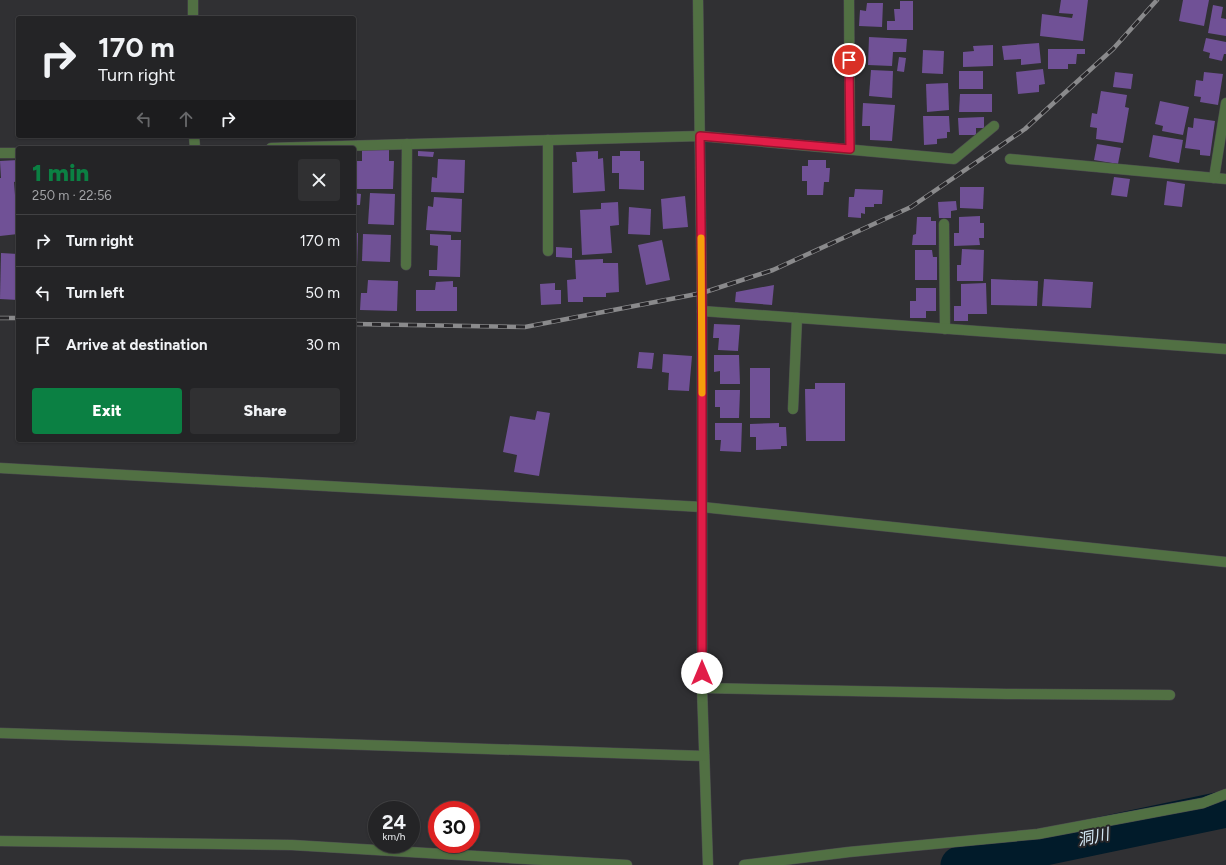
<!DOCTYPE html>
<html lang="en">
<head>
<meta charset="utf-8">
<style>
  :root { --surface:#242426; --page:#303032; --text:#f1f3f6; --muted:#a3a4a7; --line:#414143; --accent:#0b8043 }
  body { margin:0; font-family:Figtree,"Noto Sans JP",sans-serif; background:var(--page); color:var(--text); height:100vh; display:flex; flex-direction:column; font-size:15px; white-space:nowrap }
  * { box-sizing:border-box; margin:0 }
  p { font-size:13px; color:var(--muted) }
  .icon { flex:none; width:22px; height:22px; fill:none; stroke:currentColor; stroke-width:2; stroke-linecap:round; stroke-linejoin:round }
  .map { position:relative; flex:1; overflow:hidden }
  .side { position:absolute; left:16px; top:146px; width:340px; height:296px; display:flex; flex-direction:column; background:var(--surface); border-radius:4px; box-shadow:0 1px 3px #0004,0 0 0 1px var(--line) }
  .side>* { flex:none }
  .top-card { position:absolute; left:16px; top:16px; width:340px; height:122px; border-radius:4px; box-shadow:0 1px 3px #0004,0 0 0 1px var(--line); background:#242426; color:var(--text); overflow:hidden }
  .speed { position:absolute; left:368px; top:801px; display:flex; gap:8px; font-size:20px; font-weight:700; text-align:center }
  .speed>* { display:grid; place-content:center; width:52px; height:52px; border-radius:50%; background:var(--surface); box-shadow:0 1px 3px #0004,0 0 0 1px var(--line); line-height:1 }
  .speed small { font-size:10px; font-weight:400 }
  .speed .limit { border:6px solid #d22; background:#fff; color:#111 }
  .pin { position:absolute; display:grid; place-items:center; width:34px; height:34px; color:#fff; margin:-17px; border:2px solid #fff; border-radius:50%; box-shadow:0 1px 4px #0007 }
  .me { position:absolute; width:44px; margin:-22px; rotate:0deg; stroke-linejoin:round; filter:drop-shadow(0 0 3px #0008) }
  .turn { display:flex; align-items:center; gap:14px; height:84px; padding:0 16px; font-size:18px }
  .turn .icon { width:52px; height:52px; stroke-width:2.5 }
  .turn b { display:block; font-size:28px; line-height:34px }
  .lanes { display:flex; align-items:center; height:38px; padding:0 16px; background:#0003; justify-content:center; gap:20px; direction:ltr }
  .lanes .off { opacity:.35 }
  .round { display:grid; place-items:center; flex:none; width:42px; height:42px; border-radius:4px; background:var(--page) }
  .summary { display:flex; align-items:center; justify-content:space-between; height:68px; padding:0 16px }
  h1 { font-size:24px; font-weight:800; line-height:30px; color:var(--accent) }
  .action { display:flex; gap:8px; margin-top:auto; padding:8px 16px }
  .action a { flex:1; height:46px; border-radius:4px; background:var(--accent); color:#fff; font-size:16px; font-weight:800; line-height:46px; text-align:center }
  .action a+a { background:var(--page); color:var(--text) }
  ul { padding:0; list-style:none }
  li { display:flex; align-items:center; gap:12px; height:52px; padding:0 16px; border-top:1px solid var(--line) }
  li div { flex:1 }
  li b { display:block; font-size:15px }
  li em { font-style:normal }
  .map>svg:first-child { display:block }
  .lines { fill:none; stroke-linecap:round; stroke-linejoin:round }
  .river { stroke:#011b2a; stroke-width:37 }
  .building { fill:#705196 }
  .minor-casing { stroke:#4c4c4f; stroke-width:11 }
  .minor { stroke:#517043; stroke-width:10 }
  .rail-casing { stroke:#8a8a8c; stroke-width:4.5 }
  .rail { stroke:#272629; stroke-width:3; stroke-dasharray:9; stroke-linecap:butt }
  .route-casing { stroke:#92132f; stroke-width:10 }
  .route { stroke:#e11d48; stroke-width:7 }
  .slow { stroke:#f59e0b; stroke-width:7 }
  .labels { text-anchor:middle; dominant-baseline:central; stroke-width:4; stroke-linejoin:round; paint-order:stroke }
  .water-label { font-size:16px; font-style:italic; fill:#d3e7f4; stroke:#272629 }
</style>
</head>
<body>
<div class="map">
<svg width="1226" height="865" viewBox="0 0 1226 865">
  <rect width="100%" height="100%" fill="#303033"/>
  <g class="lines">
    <path class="river" d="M959 865 1226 809"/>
  </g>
  <g class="building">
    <path d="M1061 0H1088L1083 41 1040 36 1042 14 1072 18 1073 14 1059 13Z"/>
    <path d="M1183 0H1209L1204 26 1179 21Z"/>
    <path d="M900 1H913V30H887V21H895L894 9H900Z"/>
    <path d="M867 3H883L882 27 859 26 860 10 866 11Z"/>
    <path d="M1213 5 1223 7 1221 18 1226 19V36L1208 33Z"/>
    <path d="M869 37 907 39 906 52H893L892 66 868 65Z"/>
    <path d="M1206 38 1226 42V54H1224L1222 61 1209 58 1210 53 1203 51Z"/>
    <path d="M1039 43 1041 63 1021 65V59L1004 60 1002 46Z"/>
    <path d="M993 45V66L963 67V52L974 51 973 46Z"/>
    <path d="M1048 49H1085V54H1077L1076 64H1068V69H1048Z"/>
    <path d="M923 50 944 51 943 74 922 73Z"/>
    <path d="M899 57 906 58 904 72 897 71Z"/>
    <path d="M1043 69 1045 84 1039 85V92L1018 94 1016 72Z"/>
    <path d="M871 70 893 71 892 98 869 96Z"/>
    <rect x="959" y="71" width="24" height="18"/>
    <path d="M1115 72 1133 74 1131 89 1113 87Z"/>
    <path d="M1204 72 1223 74 1218 105 1200 102 1201 97 1194 96 1196 80 1203 81Z"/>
    <path d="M948 83 949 110 927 112 926 84Z"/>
    <path d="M1101 91 1127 95 1125 107 1129 108 1123 143 1096 139 1097 128 1090 127 1092 113 1097 114Z"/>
    <path d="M960 94H992V112H959Z"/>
    <path d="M1160 101 1189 107 1183 135 1162 131 1163 126 1155 124Z"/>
    <path d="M863 103 895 105 892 141 870 140V126H862Z"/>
    <path d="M923 116H949L950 132H947V138L937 139V144L924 145Z"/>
    <path d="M984 117V128H976V135H959L958 118Z"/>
    <path d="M1194 118 1215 121 1210 156 1200 155V150L1185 148 1188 127 1193 128Z"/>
    <path d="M1153 135 1183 140 1179 163 1149 157Z"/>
    <path d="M1097 144 1121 148 1118 164 1094 160Z"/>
    <path d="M362 150H389V161H394L393 189H354L355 161H362Z"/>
    <path d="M418 151 434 152 433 157 418 156Z"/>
    <path d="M598 151V159L603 158 605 191 573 193 572 162H577L576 152Z"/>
    <path d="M620 151H640V161H644V190L619 189V173H612V156H620Z"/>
    <path d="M438 159 465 160 464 193 431 192 432 177 437 178Z"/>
    <path d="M18 160V181L14 182 18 234 0 236V178H1L0 161Z"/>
    <path d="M808 160H826V168H830L829 182H824L823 195H807V181H802V166H808Z"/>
    <path d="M1114 177 1130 179 1127 197 1111 195Z"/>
    <path d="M1167 181 1185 184 1182 207 1164 205Z"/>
    <path d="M960 187H984L983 209 960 208Z"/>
    <path d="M855 189 883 190 882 204H874V207H865V214L861 213V218L848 217 849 197H854Z"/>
    <path d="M354 193 361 194 360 205H354Z"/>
    <path d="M370 193 395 194 394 225 368 224Z"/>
    <path d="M685 196 688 227 663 229 661 199Z"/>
    <path d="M434 197 462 199 461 232 426 230 428 206 433 207Z"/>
    <path d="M956 201 957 210 951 211V218H939L938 202Z"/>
    <path d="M618 202 619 225 610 226 612 253 582 255 580 210 601 209V203Z"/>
    <path d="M629 207 651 209 650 235 628 234Z"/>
    <path d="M980 216V223H984V238H979L980 245 954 246V233H959V217Z"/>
    <path d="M917 217H931V221H936V245H912L913 235 916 234Z"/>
    <path d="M354 233H358L357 268H354Z"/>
    <path d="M363 234 391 235 390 262 362 261Z"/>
    <path d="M430 234 451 235V240H461L460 277 429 276V270H437L438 246 430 245Z"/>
    <path d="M662 240 670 280 646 285 638 245Z"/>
    <path d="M556 247 572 248V258L556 257Z"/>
    <path d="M962 249 984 250 983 281H957V265H961Z"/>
    <path d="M915 250H932L933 257H937V280H915Z"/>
    <path d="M1 253 18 254V300L0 299Z"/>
    <path d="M603 259V263H618L619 292 606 293V297H583V302H568L567 280 576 279 575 260Z"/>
    <path d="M991 279 1038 281 1037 306 991 305Z"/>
    <path d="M1044 279 1093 282 1091 308 1042 306Z"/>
    <path d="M368 280 398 281 397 311 360 310 361 293H367Z"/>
    <path d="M453 281V287H457V311H416V290H435L436 282Z"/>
    <path d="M555 283V290H561V304L541 305 540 284Z"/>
    <path d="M986 283 987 314H968V321H954V306H961V284Z"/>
    <path d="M774 285 772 305 735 302 736 292Z"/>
    <path d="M916 288H936V311H926V318H910V301H916Z"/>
    <path d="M714 324 740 325 738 351 718 350 719 338H713Z"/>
    <path d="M639 352 654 353 652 369 637 368Z"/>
    <path d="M663 354 692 356 689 391 668 390 669 373 662 372Z"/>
    <path d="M714 355H739L740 384H720V371L714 372Z"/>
    <rect x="750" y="368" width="20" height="50"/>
    <path d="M815 383H845V441H806L805 389H815Z"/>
    <path d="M715 390H740L739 418H720V407H715Z"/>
    <path d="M537 411 550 413 539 476 514 472 517 455 503 452 510 416 535 420Z"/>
    <path d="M715 423H742L741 452 720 451 721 440H715Z"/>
    <path d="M779 423V427H786L787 446H781V449L756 450V437H750V424Z"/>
  </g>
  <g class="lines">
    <defs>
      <g id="minor">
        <path d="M193 0V18"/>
        <path d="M698 0 702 311V688L708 865"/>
        <path d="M849 0 850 149"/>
        <path d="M194 136 195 148"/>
        <path d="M271 148 700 136 954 159 994 126"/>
        <path d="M0 153H18"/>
        <path d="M1010 159 1226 179"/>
        <path d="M1214 178 1226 103"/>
        <path d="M944 224 945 329"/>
        <path d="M548 251V140"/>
        <path d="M406 265 407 144"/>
        <path d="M702 311 1226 349"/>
        <path d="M793 409 797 318"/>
        <path d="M0 468 702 507 1226 562"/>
        <path d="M702 688 1007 694 1170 695"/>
        <path d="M0 733 704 756"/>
        <path d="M0 841 292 845 627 865"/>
        <path d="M744 865 849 852 1038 834 1203 803 1226 794"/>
      </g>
    </defs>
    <use href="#minor" class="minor-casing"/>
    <use href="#minor" class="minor"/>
    <defs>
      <g id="rail">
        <path d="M0 318H18"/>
        <path d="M354 324 525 327 702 293 773 270 911 207 1025 129 1113 49 1157 0"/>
      </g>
    </defs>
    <use href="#rail" class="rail-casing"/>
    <use href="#rail" class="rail"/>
  </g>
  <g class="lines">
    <defs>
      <path id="route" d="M702 673V311L700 136 850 149 849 60"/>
    </defs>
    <use href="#route" class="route-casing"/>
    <use href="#route" class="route"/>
    <path class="slow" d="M701 238 702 393"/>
  </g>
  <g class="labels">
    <g class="water-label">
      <text transform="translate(1093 837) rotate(-12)">洞川</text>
    </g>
  </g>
</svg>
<div class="speed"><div>24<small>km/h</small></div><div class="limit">30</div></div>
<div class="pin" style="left:849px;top:60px;background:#d93025"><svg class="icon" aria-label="arrive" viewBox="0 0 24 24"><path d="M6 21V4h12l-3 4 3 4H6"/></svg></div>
<svg class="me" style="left:702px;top:673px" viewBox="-20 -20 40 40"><circle r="19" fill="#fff"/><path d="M0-13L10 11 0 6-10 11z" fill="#e11d48"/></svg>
<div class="top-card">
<div class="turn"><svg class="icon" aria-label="right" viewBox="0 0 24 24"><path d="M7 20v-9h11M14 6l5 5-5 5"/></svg><div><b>170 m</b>Turn right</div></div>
<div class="lanes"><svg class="icon off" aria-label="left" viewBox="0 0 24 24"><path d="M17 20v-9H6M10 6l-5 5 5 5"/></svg><svg class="icon off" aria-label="ahead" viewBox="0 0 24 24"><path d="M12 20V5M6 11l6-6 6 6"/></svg><svg class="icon" aria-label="right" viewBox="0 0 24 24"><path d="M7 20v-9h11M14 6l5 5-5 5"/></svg></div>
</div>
<section class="side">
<div class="summary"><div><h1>1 min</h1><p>250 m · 22:56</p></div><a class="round"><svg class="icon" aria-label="close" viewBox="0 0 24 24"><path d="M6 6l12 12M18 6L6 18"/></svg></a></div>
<ul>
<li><svg class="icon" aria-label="right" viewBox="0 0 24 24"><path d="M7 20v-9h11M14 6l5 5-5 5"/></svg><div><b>Turn right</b></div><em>170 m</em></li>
<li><svg class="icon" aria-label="left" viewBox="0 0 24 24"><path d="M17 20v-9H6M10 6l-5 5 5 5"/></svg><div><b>Turn left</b></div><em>50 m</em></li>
<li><svg class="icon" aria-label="arrive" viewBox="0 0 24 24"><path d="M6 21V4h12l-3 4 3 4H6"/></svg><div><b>Arrive at destination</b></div><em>30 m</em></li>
</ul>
<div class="action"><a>Exit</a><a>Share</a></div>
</section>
</div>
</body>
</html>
